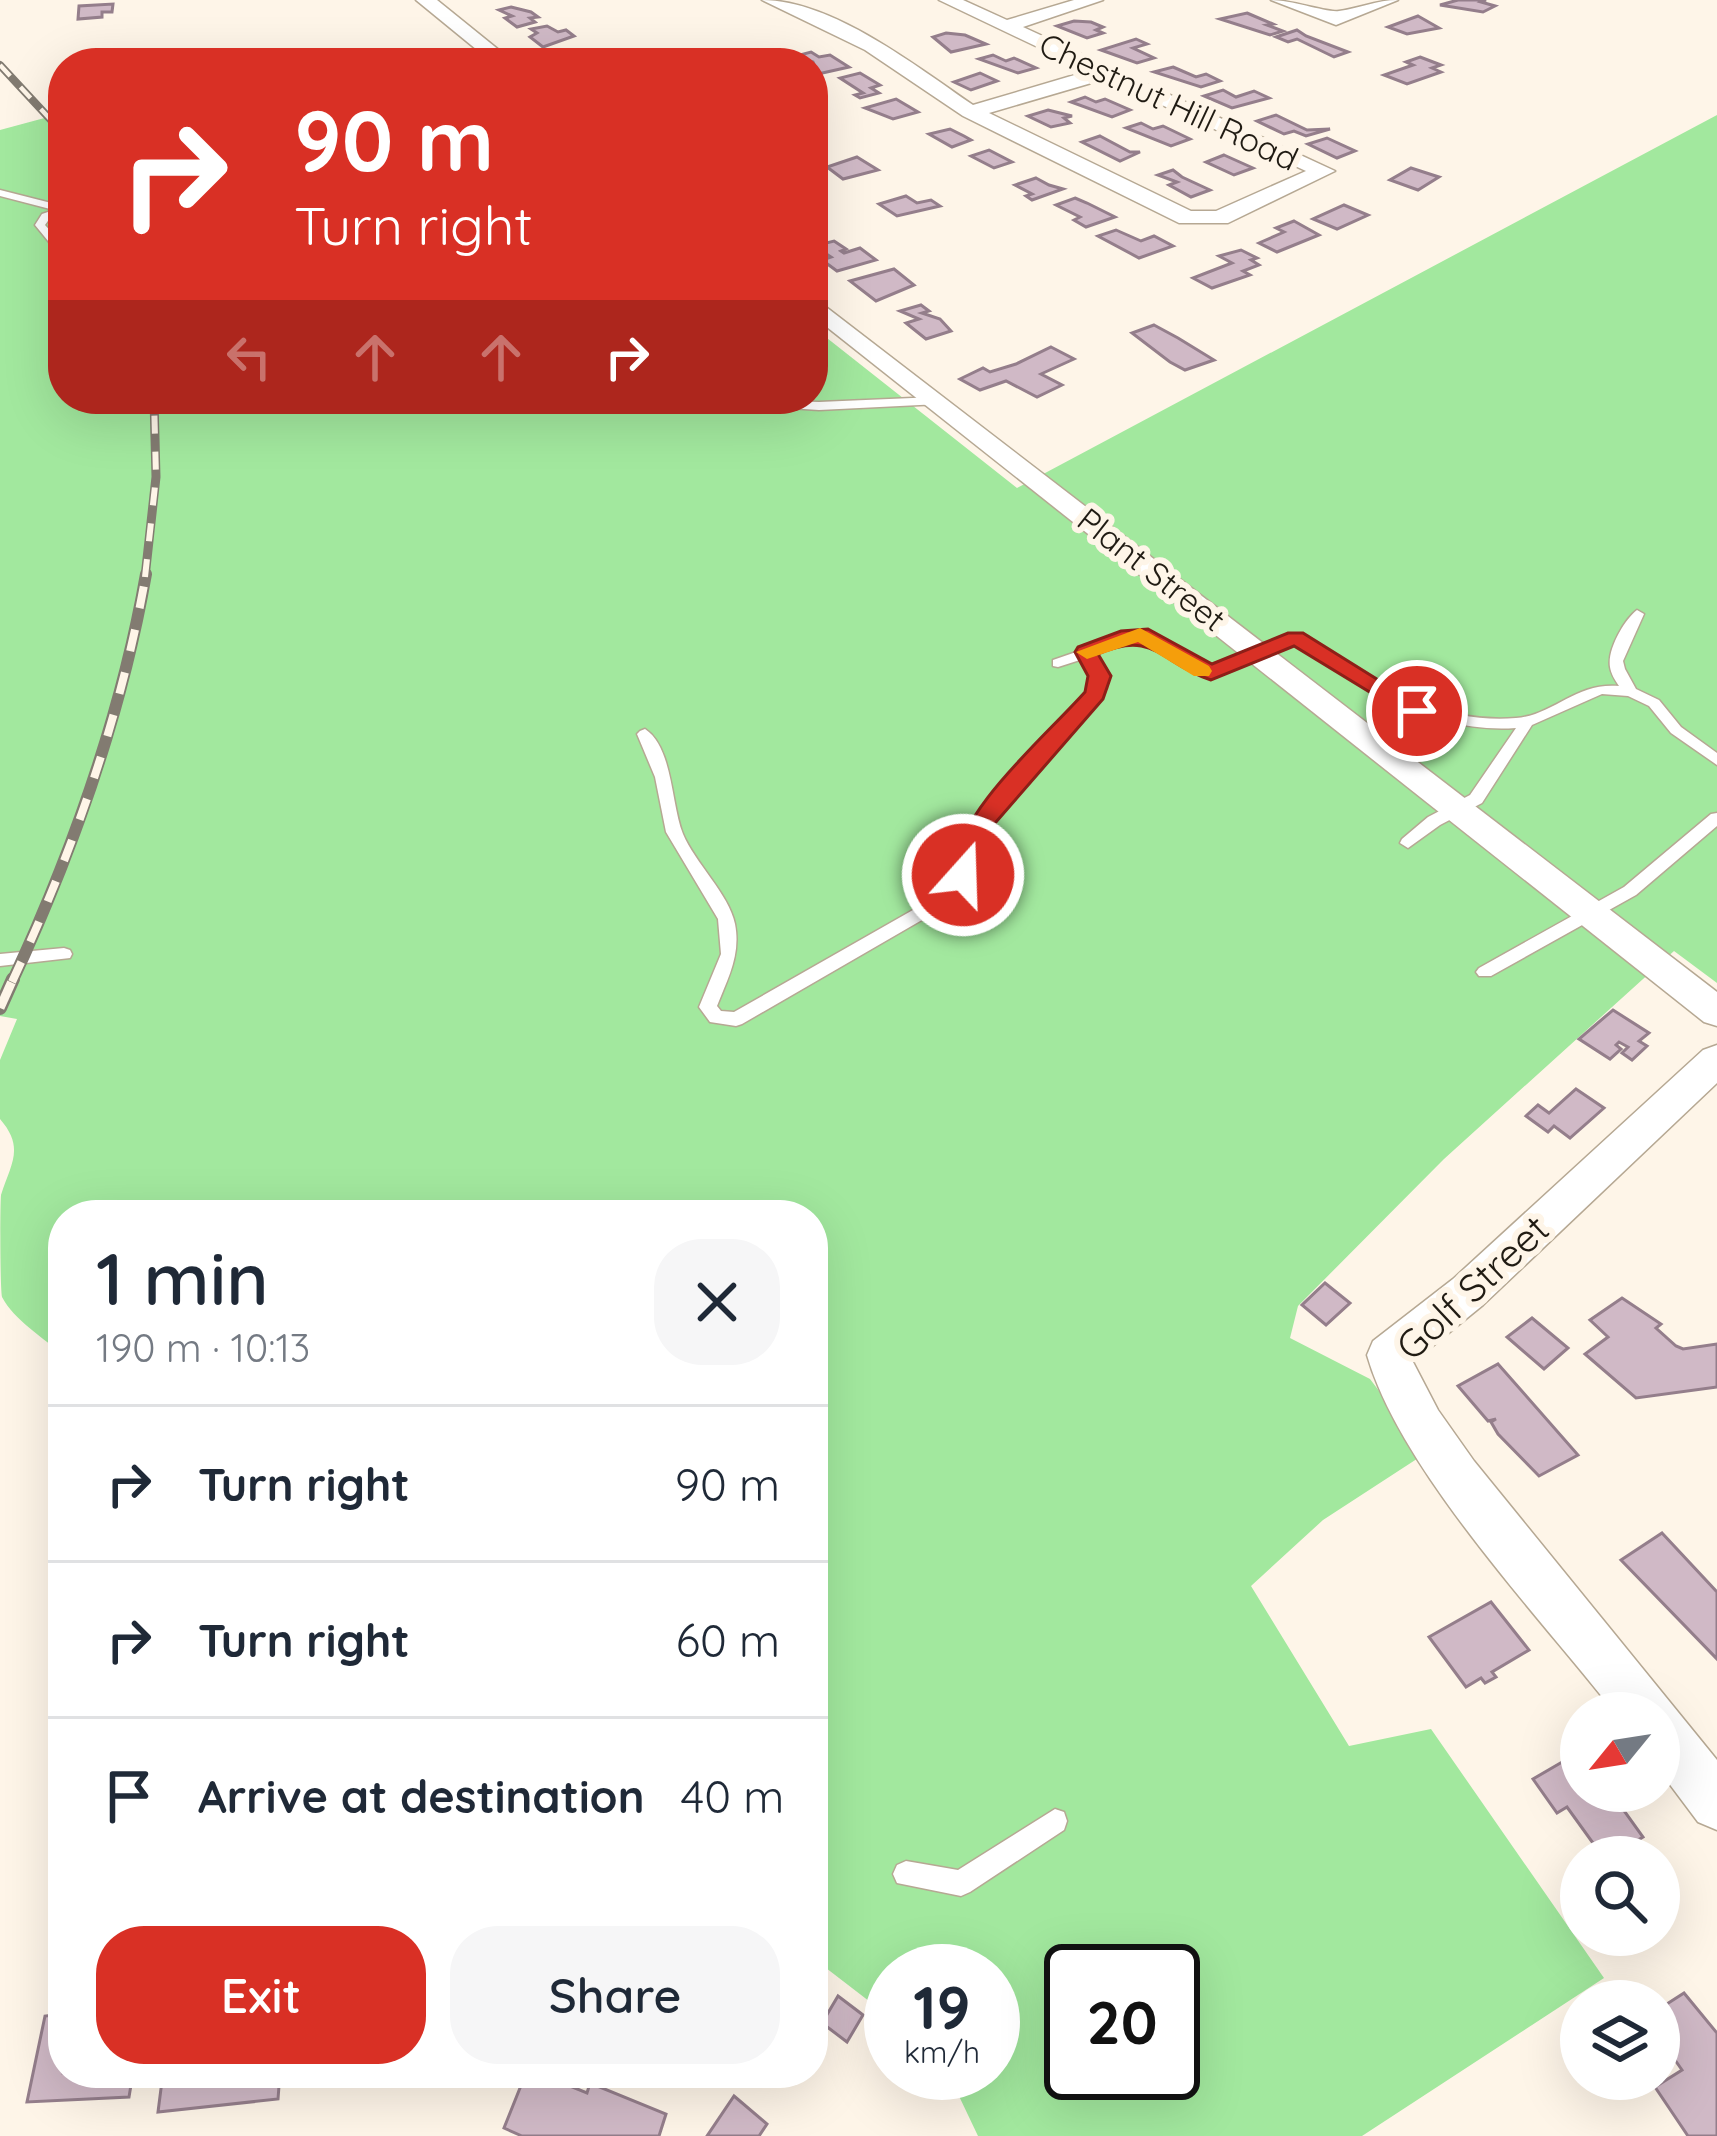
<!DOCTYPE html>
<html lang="en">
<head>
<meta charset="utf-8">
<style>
  :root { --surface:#fff; --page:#f6f6f7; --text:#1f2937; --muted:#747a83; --line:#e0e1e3; --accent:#d93025 }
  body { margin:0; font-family:Quicksand,sans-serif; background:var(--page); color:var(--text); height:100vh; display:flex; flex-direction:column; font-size:45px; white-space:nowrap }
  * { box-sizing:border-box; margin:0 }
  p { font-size:39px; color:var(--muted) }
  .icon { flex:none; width:66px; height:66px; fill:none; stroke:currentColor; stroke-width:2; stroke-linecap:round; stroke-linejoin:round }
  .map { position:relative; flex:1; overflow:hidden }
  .details { position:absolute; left:48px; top:1200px; width:780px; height:888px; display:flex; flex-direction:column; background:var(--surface); border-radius:48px; box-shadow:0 12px 48px #0002 }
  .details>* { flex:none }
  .hud { position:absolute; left:48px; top:48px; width:780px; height:366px; border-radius:48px; box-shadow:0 12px 48px #0002; background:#d93025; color:#fff; overflow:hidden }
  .needle { width:78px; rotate:240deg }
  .controls { position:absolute; left:1560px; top:1692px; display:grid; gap:24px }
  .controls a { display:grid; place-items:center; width:120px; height:120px; border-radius:50%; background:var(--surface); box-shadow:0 12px 48px #0002; font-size:60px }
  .speed { position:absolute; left:864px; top:1944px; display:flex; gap:24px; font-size:60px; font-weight:700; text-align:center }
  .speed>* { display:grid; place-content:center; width:156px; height:156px; border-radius:50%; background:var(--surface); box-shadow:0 12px 48px #0002; line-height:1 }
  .speed small { font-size:30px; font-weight:400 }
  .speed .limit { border:6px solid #111; border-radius:18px; background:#fff; color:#111 }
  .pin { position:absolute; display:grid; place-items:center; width:102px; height:102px; color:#fff; margin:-51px; border:6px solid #fff; border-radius:50%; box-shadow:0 3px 12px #0007 }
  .me { position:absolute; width:132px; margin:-66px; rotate:20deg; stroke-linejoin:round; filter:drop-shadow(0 0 9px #0008) }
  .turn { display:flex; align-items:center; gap:42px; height:252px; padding:0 48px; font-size:54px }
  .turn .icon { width:156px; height:156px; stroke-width:2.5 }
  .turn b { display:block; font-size:84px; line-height:102px }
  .lanes { display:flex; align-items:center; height:114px; padding:0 48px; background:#0003; justify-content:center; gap:60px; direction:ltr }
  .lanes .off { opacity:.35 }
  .round { display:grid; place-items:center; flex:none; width:126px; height:126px; border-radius:48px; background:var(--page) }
  .head { display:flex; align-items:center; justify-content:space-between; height:204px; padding:0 48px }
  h1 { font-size:72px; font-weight:600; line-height:90px }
  .primary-button { display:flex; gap:24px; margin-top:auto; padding:24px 48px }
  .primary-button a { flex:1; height:138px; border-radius:48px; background:var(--accent); color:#fff; font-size:48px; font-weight:600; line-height:138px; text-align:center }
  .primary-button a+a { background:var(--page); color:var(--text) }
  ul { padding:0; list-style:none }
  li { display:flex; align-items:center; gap:36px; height:156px; padding:0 48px; border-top:3px solid var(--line) }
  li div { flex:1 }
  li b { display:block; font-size:45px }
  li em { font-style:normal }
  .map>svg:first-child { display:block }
  .green { fill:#a2e89e; fill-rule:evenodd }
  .building { fill:#d0b9c6; stroke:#947e8b; stroke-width:3 }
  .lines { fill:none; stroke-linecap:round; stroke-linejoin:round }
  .lane-casing { stroke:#b6a893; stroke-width:3 }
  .street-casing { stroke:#b6a893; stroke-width:3 }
  .lane { fill:#fff; fill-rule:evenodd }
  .street { fill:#fff; fill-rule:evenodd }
  .rail-far3-casing { stroke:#827b71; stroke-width:8 }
  .rail-far2-casing { stroke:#827b71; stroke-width:9 }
  .rail-far1-casing { stroke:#827b71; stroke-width:12 }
  .rail-casing { stroke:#827b71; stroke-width:14 }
  .rail-far3 { stroke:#fef5e8; stroke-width:4.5; stroke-dasharray:15; stroke-linecap:butt }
  .rail-far2 { stroke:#fef5e8; stroke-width:6; stroke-dasharray:18; stroke-linecap:butt }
  .rail-far1 { stroke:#fef5e8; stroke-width:8; stroke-dasharray:22; stroke-linecap:butt }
  .rail { stroke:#fef5e8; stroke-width:9; stroke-dasharray:28; stroke-linecap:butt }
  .route { fill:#d93025; stroke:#8d1f18; stroke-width:3 }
  .slow { fill:#f59e0b }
  .labels { text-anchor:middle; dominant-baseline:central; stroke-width:12; stroke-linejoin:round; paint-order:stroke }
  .far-street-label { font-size:33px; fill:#201b13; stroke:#fef5e8 }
  .street-label { font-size:39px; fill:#201b13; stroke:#fef5e8 }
</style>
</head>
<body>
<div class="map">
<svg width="1717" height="2136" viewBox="0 0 1717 2136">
  <rect width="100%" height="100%" fill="#fef5e8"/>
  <path class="green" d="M63 113V399H813V327L1017 488 1717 115V983L1674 951 1444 1159 1298 1306 1290 1338 1370 1379 1426 1453 1323 1520 1251 1586 1349 1746 1431 1729 1604 1978 1362 2136H978L948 2073H993V1971H891V2018L813 1958V1215H63V1355C44 1338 14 1320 2 1297 0 1287 0 1207 1 1195 11 1163 25 1148 0 1119V1060L17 1019 0 1016V130ZM1071 1971H1173V2073H1071Z"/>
  <g class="building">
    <path d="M1458 0H1486L1481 2 1495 6 1483 12 1440 5Z"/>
    <path d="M113 4 112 12H102V17L78 19 79 6Z"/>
    <path d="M511 7 531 12 538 17 530 18 535 22 517 27 505 18 512 16 499 10Z"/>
    <path d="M1247 13 1273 24 1267 25 1283 31 1270 35 1220 19Z"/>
    <path d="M1418 16 1439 28 1407 34 1388 27Z"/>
    <path d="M1074 21 1091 22 1103 27 1096 30 1103 33 1087 38 1057 26Z"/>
    <path d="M547 26 558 32 566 30 574 36 543 47 530 37 537 33 531 29Z"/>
    <path d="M1297 30 1306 36 1348 52 1334 57 1297 39 1288 42 1276 37Z"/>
    <path d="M946 33 965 35 986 44 951 52 933 37Z"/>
    <path d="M1136 39 1147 44 1133 48 1154 58 1137 63 1101 50Z"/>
    <path d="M811 52 819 57 830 55 849 67 818 74 813 62 796 56Z"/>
    <path d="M993 55 1006 61 1014 58 1036 68 1018 73 979 59Z"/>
    <path d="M1420 57 1441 65 1432 68 1441 72 1407 84 1384 75 1413 65 1406 62Z"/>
    <path d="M1173 67 1196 77 1206 74 1220 81 1201 87 1154 72Z"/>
    <path d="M860 73 880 85 871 88 879 93 860 98 855 95 863 93 840 78Z"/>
    <path d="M980 73 997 81 971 90 954 82Z"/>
    <path d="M1223 90 1236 97 1254 91 1269 98 1232 108 1204 96Z"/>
    <path d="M1085 97 1096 102 1105 99 1130 110 1112 117 1071 102Z"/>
    <path d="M896 99 918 112 893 119 865 108Z"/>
    <path d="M1048 110 1072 116 1064 118 1070 123 1051 127 1028 116Z"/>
    <path d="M1276 115 1307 130 1330 129 1306 136 1294 131 1284 134 1257 121Z"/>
    <path d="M1141 123 1153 129 1163 126 1190 139 1171 146 1126 128Z"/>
    <path d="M950 129 964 136 971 140 952 147 929 134Z"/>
    <path d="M1100 136 1130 152H1140L1120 161 1082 142Z"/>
    <path d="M1327 138 1355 151 1337 158 1308 144Z"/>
    <path d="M989 150 1012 162 994 168 971 156Z"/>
    <path d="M1224 155 1253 168 1234 175 1206 162Z"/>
    <path d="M857 157 878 170 843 179 827 167Z"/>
    <path d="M1411 168 1439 177 1418 190 1390 180Z"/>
    <path d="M1173 170 1182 177 1210 190 1191 197 1169 185 1177 182 1158 175Z"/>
    <path d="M1036 178 1049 185 1063 189 1032 200 1026 196 1032 194 1015 185Z"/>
    <path d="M906 196 917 203 931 200 940 206 897 216 879 204Z"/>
    <path d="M1075 198 1087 203 1115 217 1086 227 1074 220 1080 217 1056 205Z"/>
    <path d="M1344 205 1368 215 1337 229 1313 219Z"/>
    <path d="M1294 221 1319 235 1277 252 1259 243 1284 232 1276 228Z"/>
    <path d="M1116 230 1141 241 1154 236 1173 246 1139 258 1098 236Z"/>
    <path d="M834 241 846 249 841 251 844 253 860 248 876 260 837 271 822 260 831 257 814 246Z"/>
    <path d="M1241 250 1257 258 1251 260 1259 265 1243 271 1250 275 1212 288 1193 278 1232 263 1219 256Z"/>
    <path d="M894 269 914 285 876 301 850 281Z"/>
    <path d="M921 305 929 311 922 313 940 319 951 331 926 339 906 323 919 319 900 311Z"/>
    <path d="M1154 325 1178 338 1214 360 1185 370 1170 362 1132 333Z"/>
    <path d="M1051 347 1074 359 1041 374 1062 385 1037 397 1006 381 980 390 960 379 983 368 990 372 1016 364Z"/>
    <path d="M1613 1010 1649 1033 1639 1041 1647 1046 1632 1060 1622 1053 1628 1047 1619 1042 1616 1045 1621 1049 1610 1059 1579 1039Z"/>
    <path d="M1576 1089 1604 1108 1570 1138 1554 1126 1548 1132 1526 1116 1538 1105 1549 1113Z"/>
    <path d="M1325 1283 1350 1303 1326 1325 1302 1305Z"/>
    <path d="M1622 1298 1661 1324 1656 1328 1676 1346 1683 1349 1717 1344V1387L1636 1398 1585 1354 1608 1337 1590 1320Z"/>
    <path d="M1532 1318 1568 1348 1544 1369 1507 1337Z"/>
    <path d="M1498 1364 1578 1455 1539 1476 1498 1434 1491 1422 1496 1419 1488 1421 1458 1386Z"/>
    <path d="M1662 1533 1717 1592V1659L1621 1560Z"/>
    <path d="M1491 1602 1529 1650 1492 1672 1496 1677 1485 1683 1481 1678 1466 1687 1429 1637Z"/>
    <path d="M1581 1751V1791H1633L1617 1801 1643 1837 1610 1857H1603L1567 1807 1557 1813 1533 1779Z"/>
    <path d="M1684 1993 1717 2033V2136H1688L1655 2087 1682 2070 1659 2037V2009Z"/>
    <path d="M838 1996 863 2015 847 2042 822 2023Z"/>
    <path d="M63 2014V2073H133L129 2097 27 2102 45 2016Z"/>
    <path d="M163 2073H280L278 2099 158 2112Z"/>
    <path d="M526 2073H538L587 2093 590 2083 666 2114 659 2136H522L504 2128Z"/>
    <path d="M734 2096 767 2124 759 2136H707Z"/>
  </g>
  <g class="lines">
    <defs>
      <g id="lane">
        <path d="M0 190 63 206V214L50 218 45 225 63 245V264L59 263 53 247 35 225 42 214 54 210 0 196Z"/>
        <path d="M63 292V300L56 299V295Z"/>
        <path d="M936 397 942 401 940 404 819 410 715 403 709 399 819 402Z"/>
        <path d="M1637 610 1644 614 1623 661 1625 669 1636 689 1659 700 1681 727 1717 753V765L1671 733 1649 706 1628 696 1602 694 1532 725 1482 803 1440 825 1408 848 1400 843 1402 839 1428 817 1470 795 1516 728C1431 734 1363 687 1295 644L1211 677 1139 639 1095 655 1105 671 1107 688 985 829 967 881 953 902 742 1024 736 1026 710 1022 699 1007 721 954 718 919 666 832 655 777 637 734 640 731 645 729C673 747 671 805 683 834 695 863 729 894 735 924 741 955 728 978 717 1006L721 1011 734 1012 941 894 950 881 973 822 1093 687 1091 671 1083 659 1058 667 1053 666V660L1140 630 1212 667 1296 634C1316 642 1333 656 1351 667 1403 699 1454 723 1516 718 1554 715 1576 682 1619 686 1615 680 1611 674 1610 667 1607 649 1625 619 1637 610Z"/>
        <path d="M1717 813V826L1636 895 1491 976H1479L1476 972 1479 968 1624 887 1711 814Z"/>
        <path d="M64 948 70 950 72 954 70 958 0 966V954Z"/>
        <path d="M1055 1809 1064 1812 1067 1821 1064 1830 970 1892 961 1896 897 1883 893 1874 897 1865 906 1861 958 1870Z"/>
      </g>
      <g id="street">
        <path d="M416 0H437L515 63H493Z"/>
        <path d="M762 0C832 0 916 66 973 105L1088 71 939 0H963L1007 20 1074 0H1103L1023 27 1335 171 1228 223H1179L963 116 865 50ZM1105 79 1306 171 1216 211H1191L989 113Z"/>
        <path d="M1271 0C1292 0 1328 13 1339 11 1361 8 1376 0 1398 0L1336 25Z"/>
        <path d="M813 297 1717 992V1026L1704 1022 813 316Z"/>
        <path d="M1717 1045V1083L1483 1305 1413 1362 1438 1410 1474 1461 1717 1760V1830L1698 1822 1659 1770V1713H1615C1539 1616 1400 1470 1367 1355L1373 1341 1453 1279 1703 1050Z"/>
      </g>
    </defs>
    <use href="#lane" class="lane-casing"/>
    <use href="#street" class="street-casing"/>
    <use href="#lane" class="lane"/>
    <use href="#street" class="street"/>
    <defs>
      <path id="rail-far3" d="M0 65 63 133"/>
      <path id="rail-far2" d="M145 577 156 477 154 399"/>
      <path id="rail-far1" d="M12 982C73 851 121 717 146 574"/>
      <path id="rail" d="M0 1008 13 979"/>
    </defs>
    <use href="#rail-far3" class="rail-far3-casing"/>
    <use href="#rail-far2" class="rail-far2-casing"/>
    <use href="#rail-far1" class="rail-far1-casing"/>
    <use href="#rail" class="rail-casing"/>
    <use href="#rail-far3" class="rail-far3"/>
    <use href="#rail-far2" class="rail-far2"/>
    <use href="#rail-far1" class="rail-far1"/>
    <use href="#rail" class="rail"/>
  </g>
  <path class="route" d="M1148 629 1212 664 1288 633H1303L1428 711 1425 716H1409L1294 646 1211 680C1161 664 1155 629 1098 654L1111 676 1103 699 989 830 971 881H954L950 875C961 807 1039 743 1085 692L1088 676 1075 652 1078 647 1121 631Z"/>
  <path class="slow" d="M1140 628 1209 666 1212 671 1209 676H1194L1138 642 1087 659 1076 652Z"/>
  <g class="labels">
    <g class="far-street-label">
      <text transform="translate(1169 101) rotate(25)">Chestnut Hill Road</text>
      <text transform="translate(1152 569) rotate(38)">Plant Street</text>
    </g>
    <g class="street-label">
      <text transform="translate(1472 1287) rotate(-43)">Golf Street</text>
    </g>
  </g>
</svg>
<div class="controls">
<a><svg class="needle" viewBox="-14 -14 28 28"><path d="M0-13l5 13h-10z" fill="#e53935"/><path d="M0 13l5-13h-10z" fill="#747a83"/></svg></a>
<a><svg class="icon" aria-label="search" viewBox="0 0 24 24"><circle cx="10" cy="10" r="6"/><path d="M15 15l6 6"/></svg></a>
<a><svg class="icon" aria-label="layers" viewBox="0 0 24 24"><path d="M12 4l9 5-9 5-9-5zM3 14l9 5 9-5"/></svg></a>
</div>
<div class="speed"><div>19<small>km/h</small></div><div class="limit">20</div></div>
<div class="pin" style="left:1417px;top:711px;background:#d93025"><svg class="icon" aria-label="arrive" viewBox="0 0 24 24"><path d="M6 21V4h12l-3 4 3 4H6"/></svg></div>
<svg class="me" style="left:963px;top:875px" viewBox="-20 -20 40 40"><circle r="17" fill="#d93025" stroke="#fff" stroke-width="3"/><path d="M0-11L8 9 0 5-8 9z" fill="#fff"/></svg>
<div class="hud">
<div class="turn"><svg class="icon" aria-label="right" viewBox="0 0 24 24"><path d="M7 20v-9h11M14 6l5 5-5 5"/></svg><div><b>90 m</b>Turn right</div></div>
<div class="lanes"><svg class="icon off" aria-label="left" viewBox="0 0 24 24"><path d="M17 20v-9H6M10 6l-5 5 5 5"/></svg><svg class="icon off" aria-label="ahead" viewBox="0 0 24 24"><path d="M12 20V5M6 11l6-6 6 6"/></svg><svg class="icon off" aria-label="ahead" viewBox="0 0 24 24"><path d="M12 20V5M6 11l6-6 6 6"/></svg><svg class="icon" aria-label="right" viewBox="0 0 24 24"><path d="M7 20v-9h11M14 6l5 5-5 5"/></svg></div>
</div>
<section class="details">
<div class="head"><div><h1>1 min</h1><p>190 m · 10:13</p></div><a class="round"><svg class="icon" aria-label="close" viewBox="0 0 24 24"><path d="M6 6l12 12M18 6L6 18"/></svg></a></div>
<ul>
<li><svg class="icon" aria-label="right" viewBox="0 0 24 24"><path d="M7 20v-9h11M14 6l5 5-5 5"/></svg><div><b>Turn right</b></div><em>90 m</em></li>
<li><svg class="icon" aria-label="right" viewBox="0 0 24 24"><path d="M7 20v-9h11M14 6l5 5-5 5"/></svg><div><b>Turn right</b></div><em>60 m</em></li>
<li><svg class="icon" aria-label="arrive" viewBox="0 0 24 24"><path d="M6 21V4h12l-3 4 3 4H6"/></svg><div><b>Arrive at destination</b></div><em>40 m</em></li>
</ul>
<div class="primary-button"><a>Exit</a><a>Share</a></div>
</section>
</div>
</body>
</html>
